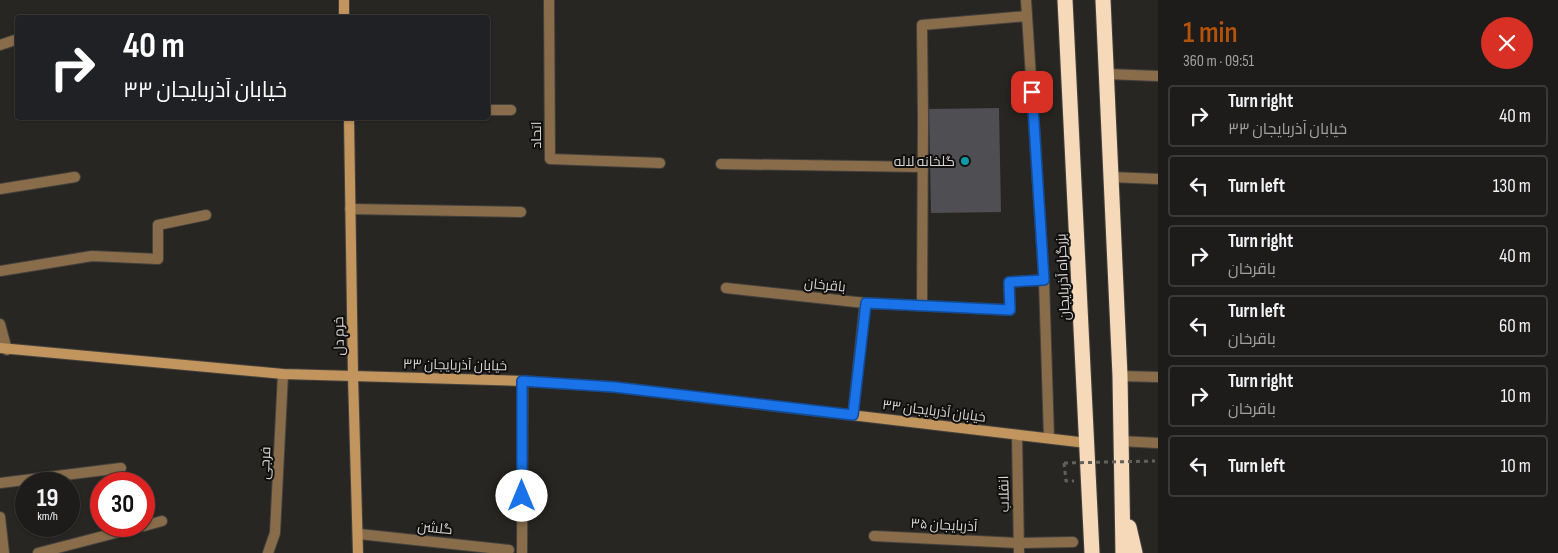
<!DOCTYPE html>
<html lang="en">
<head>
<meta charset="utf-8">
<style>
  :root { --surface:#1e1c1a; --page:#262523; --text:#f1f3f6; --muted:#a1a1a2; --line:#3c3a39; --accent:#b45309 }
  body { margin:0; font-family:"Sofia Sans Condensed",Cairo,sans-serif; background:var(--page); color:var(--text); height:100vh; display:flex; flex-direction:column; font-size:19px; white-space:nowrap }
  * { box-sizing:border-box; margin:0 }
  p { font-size:16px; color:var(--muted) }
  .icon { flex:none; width:28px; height:28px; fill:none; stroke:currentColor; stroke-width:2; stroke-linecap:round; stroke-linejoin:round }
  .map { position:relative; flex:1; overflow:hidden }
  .drawer { display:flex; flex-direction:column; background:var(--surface); width:400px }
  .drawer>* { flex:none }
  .hud { position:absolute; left:15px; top:15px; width:475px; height:105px; border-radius:5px; box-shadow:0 1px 4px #0004,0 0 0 1px var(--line); background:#202124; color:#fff; overflow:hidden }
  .speed { position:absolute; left:15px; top:472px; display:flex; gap:10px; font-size:25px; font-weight:700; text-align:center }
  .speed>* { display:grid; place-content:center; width:65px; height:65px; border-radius:50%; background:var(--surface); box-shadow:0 1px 4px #0004,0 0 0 1px var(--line); line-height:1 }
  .speed small { font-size:12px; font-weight:400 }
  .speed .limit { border:8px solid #d22; background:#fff; color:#111 }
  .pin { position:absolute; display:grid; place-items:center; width:42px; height:42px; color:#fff; margin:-21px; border-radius:10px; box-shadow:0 2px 8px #0006 }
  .me { position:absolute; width:55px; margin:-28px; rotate:0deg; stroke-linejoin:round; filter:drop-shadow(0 0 4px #0008) }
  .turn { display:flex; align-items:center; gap:18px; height:105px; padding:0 25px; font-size:22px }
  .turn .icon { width:65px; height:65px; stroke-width:2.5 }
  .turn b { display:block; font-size:35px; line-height:42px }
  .round { display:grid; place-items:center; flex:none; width:52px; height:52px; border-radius:26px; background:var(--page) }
  .overview { display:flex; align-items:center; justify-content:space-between; height:85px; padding:0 25px }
  h1 { font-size:30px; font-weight:600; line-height:38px; color:var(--accent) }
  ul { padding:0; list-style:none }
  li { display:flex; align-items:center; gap:15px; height:62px; margin:0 10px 8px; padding:0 15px; border:2px solid var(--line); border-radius:5px }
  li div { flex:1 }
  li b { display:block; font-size:19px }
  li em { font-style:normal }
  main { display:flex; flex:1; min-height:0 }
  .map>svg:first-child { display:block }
  .building { fill:#4f4e53 }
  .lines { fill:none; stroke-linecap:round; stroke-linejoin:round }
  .lane-casing { stroke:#44423e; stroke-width:12 }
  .street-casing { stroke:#44423e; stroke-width:12 }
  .secondary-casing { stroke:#44423e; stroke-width:12 }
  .highway-casing { stroke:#44423e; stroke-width:17 }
  .path { stroke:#62605d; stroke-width:3; stroke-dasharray:4 4; stroke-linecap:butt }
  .lane { stroke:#896d4b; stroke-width:10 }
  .street { stroke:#896d4b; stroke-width:10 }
  .secondary { stroke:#c1955d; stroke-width:10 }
  .highway { stroke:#f5d9b9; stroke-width:15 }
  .path-bridge { stroke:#62605d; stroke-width:3; stroke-dasharray:4 4; stroke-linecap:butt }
  .route-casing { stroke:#114b97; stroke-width:12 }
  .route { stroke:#1a73e8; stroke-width:9 }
  .culture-dot { fill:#0f9aa8; stroke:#100f0e; stroke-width:2 }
  .labels { text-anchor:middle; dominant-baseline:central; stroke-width:4; stroke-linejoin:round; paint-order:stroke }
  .street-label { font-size:14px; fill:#d6d4d2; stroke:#100f0e }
  .poi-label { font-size:14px; fill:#d6d4d2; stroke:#100f0e; text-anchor:end }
</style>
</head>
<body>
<main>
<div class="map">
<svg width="1158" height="553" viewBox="0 0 1158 553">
  <rect width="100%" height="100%" fill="#282622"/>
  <path class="building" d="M999 108 1001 212 931 213 929 109Z"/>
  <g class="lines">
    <defs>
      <g id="lane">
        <path d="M0 45 18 39"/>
        <path d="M721 164 923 167"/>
        <path d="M1111 177 1158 179"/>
        <path d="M0 189 75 177"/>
        <path d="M350 209 521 212"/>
        <path d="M0 271 92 256 158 259V225L206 215"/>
        <path d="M1120 376 1158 377"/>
        <path d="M874 536 1019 543 1073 542"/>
        <path d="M268 553 275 533 283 374"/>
      </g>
      <g id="street">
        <path d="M549 0 550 159 660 163"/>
        <path d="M1026 0 1044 280 1049 438"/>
        <path d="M1107 74 1158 76"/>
        <path d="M488 110H511"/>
        <path d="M726 288 865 303 1010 310 1009 282 1044 280"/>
        <path d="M922 306 923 119 922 25 1027 16"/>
        <path d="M0 324 7 350"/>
        <path d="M853 415 865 303"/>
        <path d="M1017 435 1019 553"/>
        <path d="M1120 441 1158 443"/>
        <path d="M0 483 121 468"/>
        <path d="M0 517 4 553"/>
        <path d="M144 526 162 521"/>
        <path d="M359 534 509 550"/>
        <path d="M38 553 142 526"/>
        <path d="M522 553 523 381"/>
      </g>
      <g id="secondary">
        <path d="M344 0V18"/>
        <path d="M349 118 353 376 358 553"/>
        <path d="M0 348 283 374 523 381 614 387 1087 443"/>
      </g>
      <g id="highway">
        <path d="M1065 0 1092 553"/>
        <path d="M1103 0 1120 376 1123 553"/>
        <path d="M1129 527 1135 553"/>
      </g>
    </defs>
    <use href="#lane" class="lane-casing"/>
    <use href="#street" class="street-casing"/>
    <use href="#secondary" class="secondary-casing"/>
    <use href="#highway" class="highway-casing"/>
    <path class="path" d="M1064 463 1066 481H1074"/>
    <use href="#lane" class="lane"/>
    <use href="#street" class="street"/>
    <use href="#secondary" class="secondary"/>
    <use href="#highway" class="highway"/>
    <path class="path-bridge" d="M1064 463 1155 461"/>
  </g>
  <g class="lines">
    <defs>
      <path id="route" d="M522 496V381L614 387 853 415 866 303 1010 310 1009 282 1044 280 1032 92"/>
    </defs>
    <use href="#route" class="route-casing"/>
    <use href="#route" class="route"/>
  </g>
  <circle class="culture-dot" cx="965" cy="161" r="5"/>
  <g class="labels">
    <g class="street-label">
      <text transform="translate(536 135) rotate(-90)">اتحاد</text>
      <text transform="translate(1063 277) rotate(-93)">بزرگراه آذربایجان</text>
      <text transform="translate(825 285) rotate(6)">باقرخان</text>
      <text transform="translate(339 336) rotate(-91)">خرم دل</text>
      <text transform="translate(455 365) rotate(1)">خیابان آذربایجان ۳۳</text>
      <text transform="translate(934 411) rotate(7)">خیابان آذربایجان ۳۳</text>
      <text transform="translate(265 463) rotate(-87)">فرجی</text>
      <text transform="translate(1004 494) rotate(-91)">انقلاب</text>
      <text transform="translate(944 525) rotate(3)">آذربایجان ۳۵</text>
      <text transform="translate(435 528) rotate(6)">گلشن</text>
    </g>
    <g class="poi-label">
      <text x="955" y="161">گلخانه لاله</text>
    </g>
  </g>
</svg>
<div class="speed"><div>19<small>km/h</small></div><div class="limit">30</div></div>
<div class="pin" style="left:1032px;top:92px;background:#d93025"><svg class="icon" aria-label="arrive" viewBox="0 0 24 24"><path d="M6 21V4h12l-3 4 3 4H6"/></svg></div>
<svg class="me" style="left:522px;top:496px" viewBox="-20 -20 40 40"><circle r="19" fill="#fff"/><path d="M0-13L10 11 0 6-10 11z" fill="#1a73e8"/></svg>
<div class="hud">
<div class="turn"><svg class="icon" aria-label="right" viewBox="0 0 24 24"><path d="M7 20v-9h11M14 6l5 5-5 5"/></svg><div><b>40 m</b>خیابان آذربایجان ۳۳</div></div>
</div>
</div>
<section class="drawer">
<div class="overview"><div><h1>1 min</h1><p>360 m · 09:51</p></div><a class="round" style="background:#d93025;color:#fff"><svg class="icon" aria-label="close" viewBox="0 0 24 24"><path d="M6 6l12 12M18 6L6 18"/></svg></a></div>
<ul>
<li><svg class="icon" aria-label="right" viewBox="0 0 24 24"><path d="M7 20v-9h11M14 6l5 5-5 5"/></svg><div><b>Turn right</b><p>خیابان آذربایجان ۳۳</p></div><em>40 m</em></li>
<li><svg class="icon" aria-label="left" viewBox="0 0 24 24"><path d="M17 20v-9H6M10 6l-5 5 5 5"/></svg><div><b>Turn left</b></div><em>130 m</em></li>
<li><svg class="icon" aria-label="right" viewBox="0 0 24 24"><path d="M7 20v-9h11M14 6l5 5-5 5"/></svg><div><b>Turn right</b><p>باقرخان</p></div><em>40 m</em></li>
<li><svg class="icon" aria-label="left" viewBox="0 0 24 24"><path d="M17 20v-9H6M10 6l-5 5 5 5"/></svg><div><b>Turn left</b><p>باقرخان</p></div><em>60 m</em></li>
<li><svg class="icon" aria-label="right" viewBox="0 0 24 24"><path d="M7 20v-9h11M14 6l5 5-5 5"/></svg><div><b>Turn right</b><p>باقرخان</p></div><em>10 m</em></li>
<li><svg class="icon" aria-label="left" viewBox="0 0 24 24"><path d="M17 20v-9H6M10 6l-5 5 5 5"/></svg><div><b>Turn left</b></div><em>10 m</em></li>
</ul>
</section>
</main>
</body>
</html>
